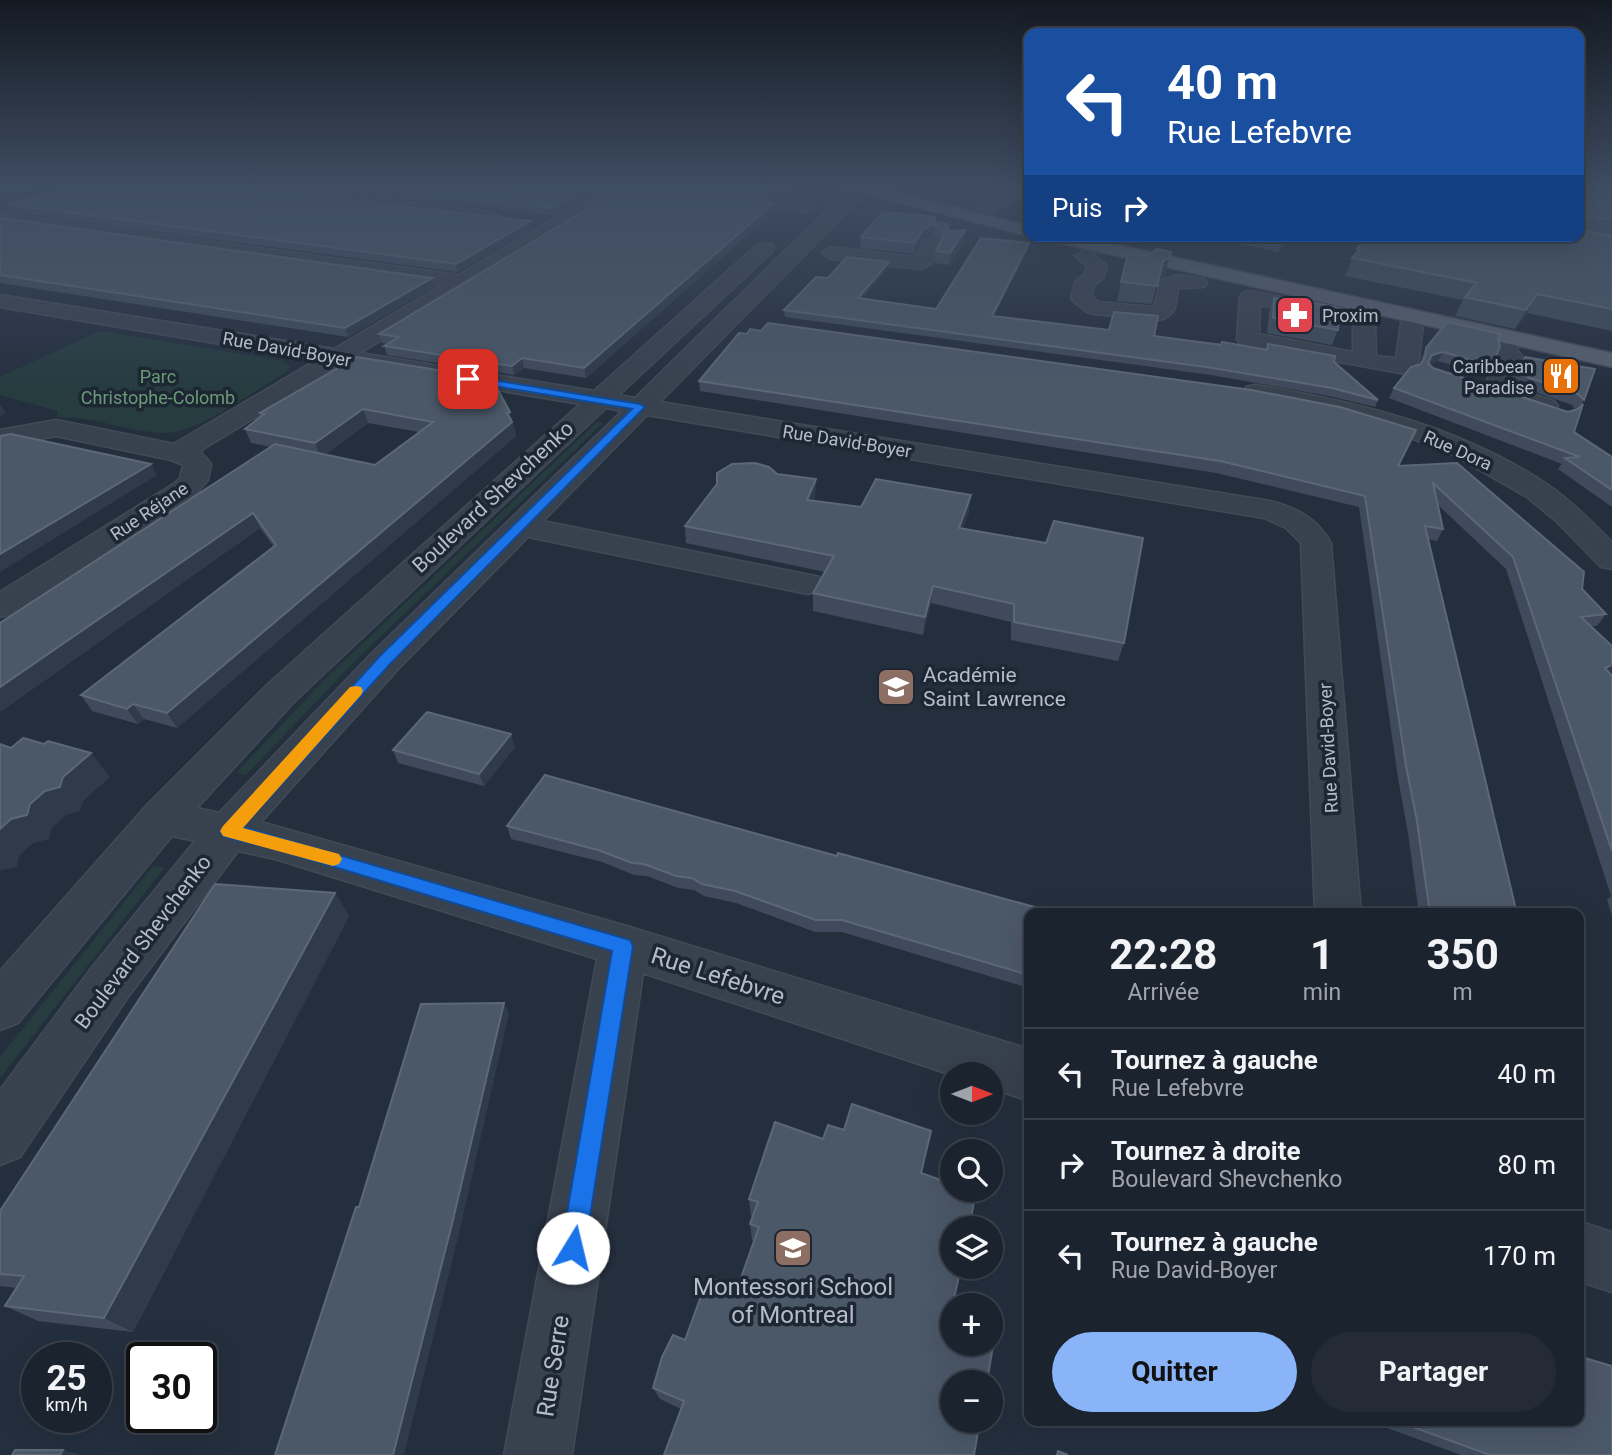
<!DOCTYPE html>
<html lang="fr">
<head>
<meta charset="utf-8">
<style>
  :root { --surface:#1b232e; --page:#242b36; --text:#f1f3f6; --muted:#a0a4aa; --line:#39404a; --accent:#8ab4f8 }
  body { margin:0; font-family:Roboto,sans-serif; background:var(--page); color:var(--text); height:100vh; display:flex; flex-direction:column; font-size:26px; white-space:nowrap }
  * { box-sizing:border-box; margin:0 }
  p { font-size:23px; color:var(--muted) }
  .icon { flex:none; width:38px; height:38px; fill:none; stroke:currentColor; stroke-width:2; stroke-linecap:round; stroke-linejoin:round }
  .map { position:relative; flex:1; overflow:hidden }
  .side { position:absolute; left:1024px; top:908px; width:560px; height:518px; display:flex; flex-direction:column; background:var(--surface); border-radius:14px; box-shadow:0 7px 28px #0002,0 0 0 2px var(--line) }
  .side>* { flex:none }
  .top-card { position:absolute; left:1024px; top:28px; width:560px; height:214px; border-radius:14px; box-shadow:0 7px 28px #0002,0 0 0 2px var(--line); background:#1a4fa0; color:#fff; overflow:hidden }
  .needle { width:46px; rotate:90deg }
  .buttons { position:absolute; left:940px; top:1062px; display:grid; gap:14px }
  .buttons a { display:grid; place-items:center; width:63px; height:63px; border-radius:50%; background:var(--surface); box-shadow:0 7px 28px #0002,0 0 0 2px var(--line); font-size:35px }
  .speed { position:absolute; left:21px; top:1342px; display:flex; gap:14px; font-size:35px; font-weight:700; text-align:center }
  .speed>* { display:grid; place-content:center; width:91px; height:91px; border-radius:50%; background:var(--surface); box-shadow:0 7px 28px #0002,0 0 0 2px var(--line); line-height:1 }
  .speed small { font-size:18px; font-weight:400 }
  .speed .limit { border:4px solid #111; border-radius:10px; background:#fff; color:#111 }
  .pin { position:absolute; display:grid; place-items:center; width:60px; height:60px; color:#fff; margin:-30px; border-radius:14px; box-shadow:0 4px 10px #0006 }
  .me { position:absolute; width:77px; margin:-38px; rotate:9deg; stroke-linejoin:round; filter:drop-shadow(0 0 5px #0008) }
  .turn { display:flex; align-items:center; gap:24px; height:147px; padding:0 28px; font-size:32px }
  .turn .icon { width:91px; height:91px; stroke-width:2.5 }
  .turn b { display:block; font-size:49px; line-height:60px }
  .then { display:flex; align-items:center; height:66px; padding:0 28px; background:#0003; gap:14px; font-size:26px }
  .eta { display:flex; justify-content:space-evenly; align-items:center; height:119px; text-align:center }
  .eta b { font-size:42px; font-weight:700; line-height:49px }
  .cta { display:flex; gap:14px; margin-top:auto; padding:14px 28px }
  .cta a { flex:1; height:80px; border-radius:42px; background:var(--accent); color:#111; font-size:28px; font-weight:700; line-height:80px; text-align:center }
  .cta a+a { background:var(--page); color:var(--text) }
  ul { padding:0; list-style:none }
  li { display:flex; align-items:center; gap:21px; height:91px; padding:0 28px; border-top:2px solid var(--line) }
  li div { flex:1 }
  li b { display:block; font-size:26px }
  li em { font-style:normal }
  .map>svg:first-child { display:block }
  .green { fill:#263c3f }
  .lines { fill:none; stroke-linecap:round; stroke-linejoin:round }
  .minor-casing { stroke:#414a57; stroke-width:3 }
  .major-casing { stroke:#414a57; stroke-width:3 }
  .minor { fill:#38414e; fill-rule:evenodd }
  .major { fill:#56606e; fill-rule:evenodd }
  .wall { fill:#3f4b5c; fill-rule:evenodd }
  .shaded-wall { fill:#2f3b4b }
  .building { fill:#4b5868; stroke:#5c6777; stroke-width:2 }
  .route { fill:#1a73e8; stroke:#114b97; stroke-width:2 }
  .slow { fill:#f59e0b }
  .labels { text-anchor:middle; dominant-baseline:central; stroke-width:7; stroke-linejoin:round; paint-order:stroke }
  .far-poi-label { font-size:18px; fill:#b4bcc9; stroke:#1d2633; text-anchor:start }
  .far-street-label { font-size:18px; fill:#b4bcc9; stroke:#1d2633 }
  .far-park-label { font-size:18px; fill:#6b9a76; stroke:#1d2633 }
  .street-label { font-size:21px; fill:#b4bcc9; stroke:#1d2633 }
  .poi-label { font-size:21px; fill:#b4bcc9; stroke:#1d2633; text-anchor:start }
  .near-street-label { font-size:24px; fill:#b4bcc9; stroke:#1d2633 }
  .near-poi-label { font-size:24px; fill:#b4bcc9; stroke:#1d2633 }
</style>
</head>
<body>
<div class="map">
<svg width="1612" height="1455" viewBox="0 0 1612 1455">
  <rect width="100%" height="100%" fill="#242f3e"/>
  <g class="green">
    <path d="M1233 270 1612 351V353Z"/>
    <path d="M100 331 283 361 290 367 285 373C256 390 197 434 165 433 128 432 94 416 57 417L58 411 0 395V377Z"/>
    <path d="M597 422 603 423 357 659 246 775 236 773 325 679Z"/>
    <path d="M153 866 164 868 0 1078V1057Z"/>
  </g>
  <g class="lines">
    <defs>
      <g id="minor">
        <path d="M236 188H283L492 212 501 217 492 222 244 193Z"/>
        <path d="M593 188H609L610 195 599 207 360 353 594 391 758 244H772L774 248 772 252 619 395 635 398 849 188H865L862 196 660 402 1270 501C1297 508 1317 518 1331 543L1361 914H1315L1301 543 1286 528 1264 518 647 415 543 521 820 577 824 584 820 591 808 594 528 537 399 668 261 822 623 925 1029 1049V1101L990 1088V1074L952 1075 643 973 572 1455H504L597 959 275 859 238 851 128 997 20 1157 0 1165V1090L93 966 195 841 172 836 18 1023 0 1030V971L147 805 268 684 580 404 342 364 200 451 211 464 208 480 195 495 12 614 0 617V592L175 483 180 478 183 465 171 460 56 436 0 446V430L56 420 174 444 316 360 0 307V295L334 349 442 285 0 223V213L459 275 587 199 594 194ZM606 408 622 411 373 652 219 813 197 808 294 702Z"/>
        <path d="M778 188H796L784 199 809 202 817 207 809 212 764 207 762 203Z"/>
        <path d="M1013 188H1029V192L990 213H978L976 209Z"/>
        <path d="M1109 236H1131L1111 252H1097L1095 248Z"/>
        <path d="M932 238 941 244C938 256 933 266 920 269L831 259 822 253 831 247 916 257 925 240Z"/>
        <path d="M1084 250 1091 252 1107 266 1103 279 1094 285 1092 297 1099 302 1154 307 1161 280 1179 275 1204 279 1207 283 1204 287 1178 288C1176 304 1177 316 1159 320L1094 314 1087 312 1071 299 1075 282 1084 275 1087 267 1075 256Z"/>
        <path d="M1250 291 1359 312 1367 304H1381L1385 308 1375 321 1376 356 1396 358 1402 316 1405 311H1421L1424 316 1418 367 1414 372 1406 374 1240 344 1237 339 1240 297 1243 293ZM1260 305 1353 324V352L1259 334Z"/>
        <path d="M1509 331 1517 333 1520 338 1517 350 1522 356 1509 386 1554 401 1558 406 1554 411C1533 416 1506 401 1486 394L1483 389 1498 356 1495 350 1501 333Z"/>
        <path d="M1255 385C1357 401 1461 427 1548 485 1571 501 1592 522 1612 542V569L1601 567 1556 521 1527 497 1462 460 1428 444 1356 420 1246 397 1243 392 1246 387Z"/>
        <path d="M1578 1221 1612 1232V1292L1578 1281Z"/>
      </g>
      <g id="major">
        <path d="M853 188H879L1029 226V236L855 191Z"/>
        <path d="M1042 236H1077L1612 353V367L1051 241Z"/>
      </g>
    </defs>
    <use href="#minor" class="minor-casing"/>
    <use href="#major" class="major-casing"/>
    <use href="#minor" class="minor"/>
    <use href="#major" class="major"/>
  </g>
  <g class="wall">
    <path d="M305 188H591V193L554 215Z"/>
    <path d="M610 188H773V189L762 200 775 211 586 378 524 368 514 375 387 355 384 346 388 344 382 343 379 334 599 202 610 190Z"/>
    <path d="M1578 188H1612V331L1527 313 1515 329 1455 316 1463 300 1345 276 1357 248 1578 236Z"/>
    <path d="M7 204 530 221 532 229 458 272 11 212Z"/>
    <path d="M935 217V222L964 241 949 265 935 263 936 251 941 241 933 236 923 239 915 254 860 248 861 237Z"/>
    <path d="M0 218 434 287 348 337 0 283Z"/>
    <path d="M1224 236H1295L1278 252 1223 240Z"/>
    <path d="M1029 243 1028 249 994 316 1266 349 1268 344 1334 362 1378 400 1375 407 1329 396 1211 375 785 317 784 310 828 278 889 262 888 268 862 299 936 309Z"/>
    <path d="M1165 276 1158 279 1152 304 1117 301 1121 282Z"/>
    <path d="M1274 298 1338 330 1332 345 1267 333 1269 313Z"/>
    <path d="M1498 339 1492 366 1487 376 1438 361 1429 364 1433 368 1568 412 1576 410 1572 405 1512 384 1525 357 1595 369 1584 400 1580 407 1574 432 1612 457V507L1558 469 1562 464 1389 398 1394 388 1421 364 1422 357 1426 348Z"/>
    <path d="M357 357 510 412 516 436 177 728 144 719 138 724 92 711 81 695 274 547 260 528 0 712 271 447 251 443 245 429 261 416 260 413ZM368 423 419 432 375 465 325 455Z"/>
    <path d="M699 381 1398 466 1457 463 1606 614 1597 626H1591L1612 676V916L1607 900 1611 896 1506 569 1438 505 1443 529 1437 541 1428 539 1517 914H1419L1408 833 1398 778 1359 507 1216 473 700 391Z"/>
    <path d="M777 474 816 479 815 496 813 501 861 507 969 512 962 529 1124 643 1118 661 1011 640V622L931 603 923 635 813 611V593L825 572 686 543 685 526Z"/>
    <path d="M515 747 484 786 398 763 393 750Z"/>
    <path d="M507 826 1029 914V988L842 932H815L736 903 704 896 694 890 678 888 647 876 634 875 602 862 511 839Z"/>
    <path d="M335 893 349 916 133 1332 38 1321 5 1306 17 1288 0 1286V1211Z"/>
    <path d="M844 1130 931 1131 681 1409 660 1399 653 1388 685 1340 737 1289 754 1241 752 1240 750 1224 752 1217 751 1216 749 1199 823 1139Z"/>
    <path d="M1368 1421H1578L1612 1455H1461Z"/>
  </g>
  <g class="shaded-wall">
    <path d="M16 188H51L0 200V191Z"/>
    <path d="M586 188H591V193L554 215 553 208Z"/>
    <path d="M767 188H773V189L759 203V195Z"/>
    <path d="M774 203 775 211 586 378 584 368Z"/>
    <path d="M935 217 933 236 923 239 915 254V243L924 228Z"/>
    <path d="M530 221 532 229 458 272 456 264Z"/>
    <path d="M965 230 964 241 949 265 950 253Z"/>
    <path d="M1283 236H1295L1278 252Z"/>
    <path d="M1029 243 1028 249 991 322 992 316Z"/>
    <path d="M1169 258 1165 276 1158 279 1163 261Z"/>
    <path d="M889 262 888 268 857 305 858 298Z"/>
    <path d="M432 278 434 287 348 337 345 328Z"/>
    <path d="M1537 294 1527 313 1515 329 1526 310Z"/>
    <path d="M1443 352 1438 361 1427 364 1432 355Z"/>
    <path d="M522 358 524 368 514 375 512 366Z"/>
    <path d="M0 404 6 413 0 416Z"/>
    <path d="M363 409 368 423 321 458 315 443Z"/>
    <path d="M510 412 516 436 177 728 167 713 507 413Z"/>
    <path d="M151 464 157 475 0 572V554Z"/>
    <path d="M816 479 815 496 807 517V500Z"/>
    <path d="M971 495 969 512 956 546 959 528Z"/>
    <path d="M253 513 260 528 0 712V687Z"/>
    <path d="M933 586 931 603 923 635 925 617Z"/>
    <path d="M1612 665V674L1595 680 1605 668Z"/>
    <path d="M133 704 144 719 138 724 127 709Z"/>
    <path d="M511 734 515 747 484 786 479 774Z"/>
    <path d="M91 753 110 777 83 801 80 811 66 815 52 828 49 839 33 843 19 856 17 867 2 870 0 872V829Z"/>
    <path d="M335 893 349 916 133 1332 104 1318Z"/>
    <path d="M504 1003 509 1014 459 1233 404 1455H393Z"/>
    <path d="M63 1450 82 1455H60Z"/>
  </g>
  <g class="building">
    <path d="M0 188H16L0 191Z"/>
    <path d="M77 188H240L530 221 456 264 7 204Z"/>
    <path d="M370 188H586L553 208Z"/>
    <path d="M611 188H767L759 195 763 202 774 203 584 368 522 358 512 366 384 346 399 337 379 334 599 202 611 189Z"/>
    <path d="M1578 188H1596L1612 191V220L1587 217H1578Z"/>
    <path d="M883 212 935 217 934 222 947 224 949 231 965 230 950 253 936 251 945 232 934 225 924 228 915 243 861 237Z"/>
    <path d="M0 218 432 278 345 328 0 275Z"/>
    <path d="M1578 230 1612 236V309L1537 294 1526 310 1465 297 1477 283 1352 258 1361 249 1357 248 1369 236H1578Z"/>
    <path d="M981 238 1029 243 992 316 1109 330 1114 312 1158 316 1154 336 1221 345 1222 342 1267 350 1268 344 1335 356 1334 362 1378 400 1332 388 1213 368 784 310 816 277 828 278 847 257 889 262 858 298 936 309Z"/>
    <path d="M1157 249 1171 252 1169 258 1163 261 1157 286 1121 282 1128 254 1147 256Z"/>
    <path d="M1274 298 1295 301V299L1339 308 1338 330 1273 318Z"/>
    <path d="M1447 322 1500 334 1498 339 1500 346 1492 366 1443 352 1432 355 1428 363 1433 368 1568 412 1578 409 1583 404 1574 432 1612 457V490L1565 458 1580 457 1394 388 1411 367 1421 364 1425 357 1426 348Z"/>
    <path d="M768 323 1251 390 1340 407 1416 430 1398 466 1457 463 1584 572 1582 589 1606 614 1581 617 1612 646V665L1605 668 1612 676V851L1513 557 1433 483 1443 529 1425 526 1517 914H1430L1417 821 1406 766 1365 496 1220 461 699 381 739 333 747 334 750 329 761 331Z"/>
    <path d="M357 357 492 379 510 412 507 413 512 422 167 713 133 704 127 709 81 695 276 545 253 513 0 687V623L275 444 375 465 433 422 363 409 315 443 245 429 264 414 260 413Z"/>
    <path d="M1525 357 1595 369 1584 400 1578 394 1518 374Z"/>
    <path d="M11 434 151 464 0 554V436Z"/>
    <path d="M755 463 769 467 777 474 816 479 807 500 861 507 876 479 971 495 959 528 1046 543 1054 521 1143 538 1124 643 1014 622V604L933 586 925 617 813 593 834 556 685 526 717 484V473L732 464Z"/>
    <path d="M427 712 511 734 479 774 393 750Z"/>
    <path d="M23 738 44 744 48 741 91 753 63 777 60 787 45 791 30 804 27 815 11 819 0 829V744L11 748Z"/>
    <path d="M545 775 837 856 838 853 1060 914H1029V975L842 920H816L735 891 702 884 692 878 676 876 644 864 632 863 598 850 507 826Z"/>
    <path d="M215 884 335 893 104 1318 5 1306 24 1276 0 1274V1211Z"/>
    <path d="M504 1003 452 1224 393 1455H275L356 1207H359L421 1004Z"/>
    <path d="M852 1104 931 1131 921 1173 952 1184V1190H970L976 1192 969 1228H952V1267H961L954 1299 971 1306H952V1344H990V1313L998 1316 987 1382H952V1421H980L974 1455H664L684 1401 653 1388 662 1357 673 1335 685 1340 708 1277 737 1289 759 1227 750 1224 758 1202 749 1199 775 1122 823 1139 828 1125 844 1130Z"/>
    <path d="M1578 1356 1612 1366V1455H1490L1396 1421H1578Z"/>
    <path d="M15 1450H63L60 1455H12Z"/>
    <path d="M1058 1451 1068 1455H1057Z"/>
  </g>
  <linearGradient id="sky" x2="0" y2="1"><stop stop-color="#141a22"/><stop offset="0.48" stop-color="#3f4d63"/><stop offset="1" stop-color="#3f4d63" stop-opacity="0"/></linearGradient>
  <rect width="1612" height="391" fill="url(#sky)"/>
  <path class="route" d="M468 376 640 404 645 407 391 663 243 827 630 940 633 946 585 1248 582 1256 573 1260 564 1256 561 1248 612 951 275 849 229 838 223 836 220 831 380 656 632 409 464 381 463 379Z"/>
  <path class="slow" d="M356 686 361 687 363 691 361 695 243 828 339 854 342 859 339 864 333 866 223 836 220 831 223 826 350 687Z"/>
  <defs>
    <symbol id="pharmacy-square" viewBox="-11 -11 22 22"><rect x="-9" y="-9" width="18" height="18" rx="4" fill="#e0444e" stroke="#1d2633"/><path d="M-2-6h4v4h4v4h-4v4h-4v-4h-4v-4h4Z" fill="#fff"/></symbol>
    <symbol id="restaurant-square" viewBox="-11 -11 22 22"><rect x="-9" y="-9" width="18" height="18" rx="4" fill="#e8710a" stroke="#1d2633"/><path d="M-5-6h1v4h1v-4h1v4h1v-4h1v5L-1.5 .5V6h-2V.5L-5-1ZM5-6V6H3V1.5H1.5Q1.5-4 5-6Z" fill="#fff"/></symbol>
    <symbol id="school-square" viewBox="-11 -11 22 22"><rect x="-9" y="-9" width="18" height="18" rx="4" fill="#8d6e63" stroke="#1d2633"/><path d="M0-5L7-2L0 1L-7-2ZM-4 1L0 2.5L4 1V4Q0 6-4 4Z" fill="#fff"/></symbol>
  </defs>
  <g fill-rule="evenodd">
    <use href="#pharmacy-square" x="1273" y="293" width="44" height="44"/>
    <use href="#restaurant-square" x="1539" y="354" width="44" height="44"/>
    <use href="#school-square" x="874" y="665" width="44" height="44"/>
    <use href="#school-square" x="771" y="1226" width="44" height="44"/>
  </g>
  <g class="labels">
    <g class="far-poi-label">
      <text x="1322" y="315">Proxim</text>
      <text x="1534" y="366" text-anchor="end">Caribbean<tspan x="1534" dy="21">Paradise</tspan></text>
    </g>
    <g class="far-street-label">
      <text transform="translate(287 349) rotate(10)">Rue David-Boyer</text>
      <text transform="translate(847 441) rotate(9)">Rue David-Boyer</text>
      <text transform="translate(1458 450) rotate(24)">Rue Dora</text>
      <text transform="translate(149 511) rotate(-34)">Rue Réjane</text>
      <text transform="translate(1328 748) rotate(-93)">Rue David-Boyer</text>
    </g>
    <g class="far-park-label">
      <text x="158" y="376">Parc<tspan x="158" dy="21">Christophe-Colomb</tspan></text>
    </g>
    <g class="street-label">
      <text transform="translate(493 497) rotate(-43)">Boulevard Shevchenko</text>
      <text transform="translate(143 942) rotate(-53)">Boulevard Shevchenko</text>
    </g>
    <g class="poi-label">
      <text x="923" y="675">Académie<tspan x="923" dy="24">Saint Lawrence</tspan></text>
    </g>
    <g class="near-street-label">
      <text transform="translate(718 976) rotate(18)">Rue Lefebvre</text>
      <text transform="translate(553 1366) rotate(-81)">Rue Serre</text>
    </g>
    <g class="near-poi-label">
      <text x="793" y="1287">Montessori School<tspan x="793" dy="28">of Montreal</tspan></text>
    </g>
  </g>
</svg>
<div class="buttons">
<a><svg class="needle" viewBox="-14 -14 28 28"><path d="M0-13l5 13h-10z" fill="#e53935"/><path d="M0 13l5-13h-10z" fill="#a0a4aa"/></svg></a>
<a><svg class="icon" aria-label="search" viewBox="0 0 24 24"><circle cx="10" cy="10" r="6"/><path d="M15 15l6 6"/></svg></a>
<a><svg class="icon" aria-label="layers" viewBox="0 0 24 24"><path d="M12 4l9 5-9 5-9-5zM3 14l9 5 9-5"/></svg></a>
<a>+</a>
<a>−</a>
</div>
<div class="speed"><div>25<small>km/h</small></div><div class="limit">30</div></div>
<div class="pin" style="left:468px;top:379px;background:#d93025"><svg class="icon" aria-label="arrive" viewBox="0 0 24 24"><path d="M6 21V4h12l-3 4 3 4H6"/></svg></div>
<svg class="me" style="left:573px;top:1248px" viewBox="-20 -20 40 40"><circle r="19" fill="#fff"/><path d="M0-13L10 11 0 6-10 11z" fill="#1a73e8"/></svg>
<div class="top-card">
<div class="turn"><svg class="icon" aria-label="left" viewBox="0 0 24 24"><path d="M17 20v-9H6M10 6l-5 5 5 5"/></svg><div><b>40 m</b>Rue Lefebvre</div></div>
<div class="then">Puis<svg class="icon" aria-label="right" viewBox="0 0 24 24"><path d="M7 20v-9h11M14 6l5 5-5 5"/></svg></div>
</div>
<section class="side">
<div class="eta">
<div><b>22:28</b><p>Arrivée</p></div>
<div><b>1</b><p>min</p></div>
<div><b>350</b><p>m</p></div>
</div>
<ul>
<li><svg class="icon" aria-label="left" viewBox="0 0 24 24"><path d="M17 20v-9H6M10 6l-5 5 5 5"/></svg><div><b>Tournez à gauche</b><p>Rue Lefebvre</p></div><em>40 m</em></li>
<li><svg class="icon" aria-label="right" viewBox="0 0 24 24"><path d="M7 20v-9h11M14 6l5 5-5 5"/></svg><div><b>Tournez à droite</b><p>Boulevard Shevchenko</p></div><em>80 m</em></li>
<li><svg class="icon" aria-label="left" viewBox="0 0 24 24"><path d="M17 20v-9H6M10 6l-5 5 5 5"/></svg><div><b>Tournez à gauche</b><p>Rue David-Boyer</p></div><em>170 m</em></li>
</ul>
<div class="cta"><a>Quitter</a><a>Partager</a></div>
</section>
</div>
</body>
</html>
